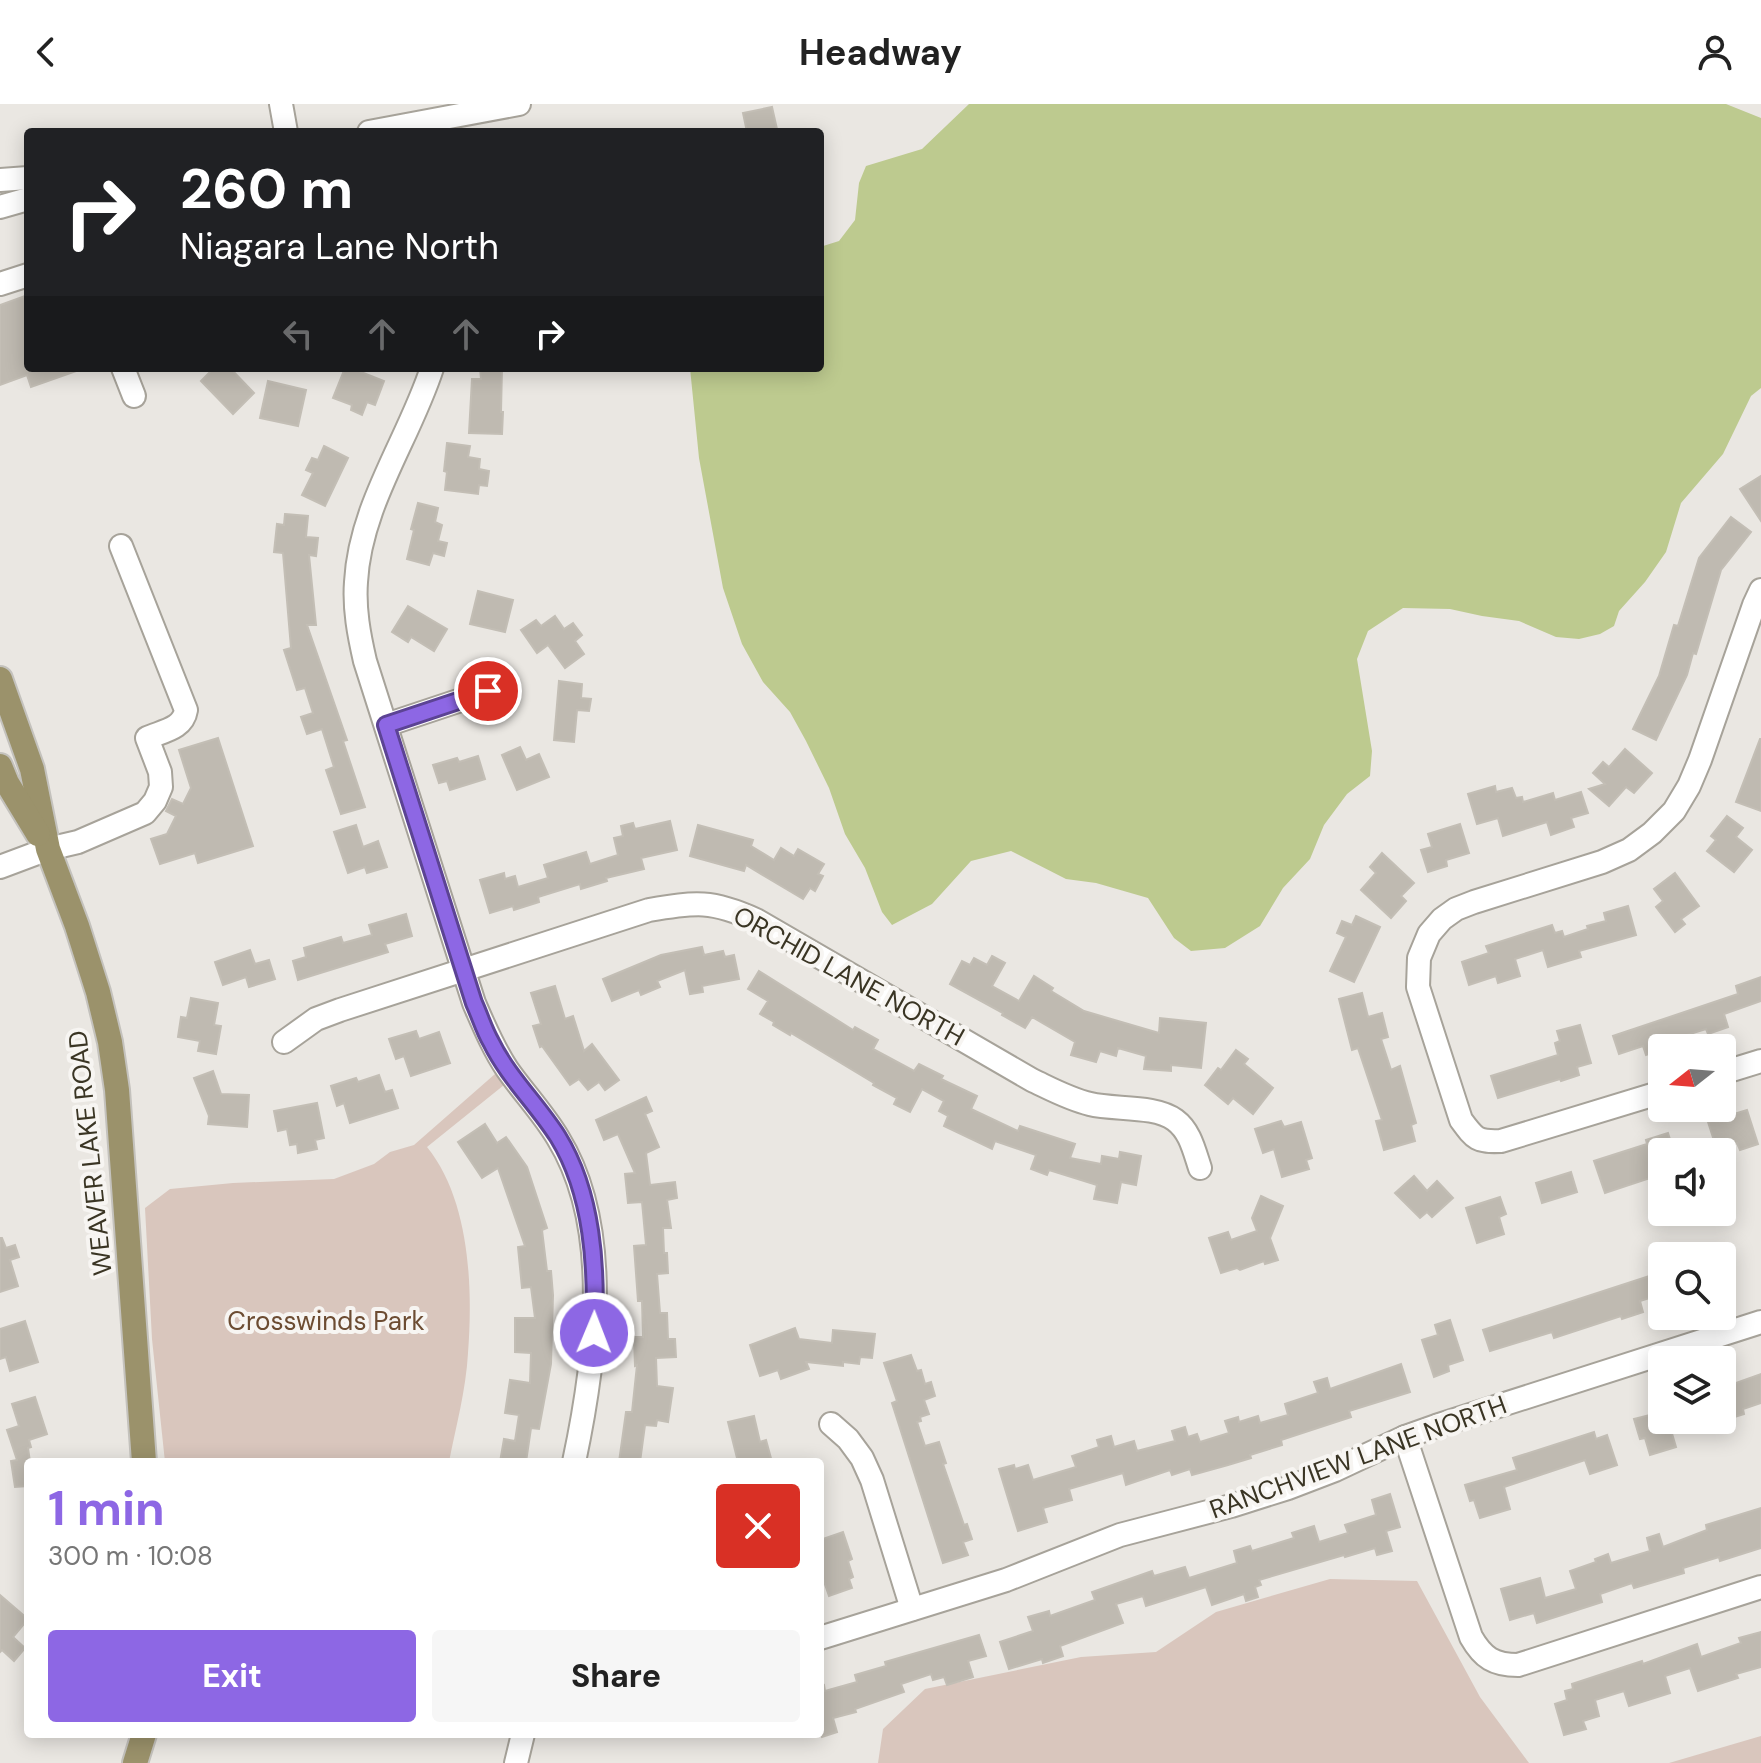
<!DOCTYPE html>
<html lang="en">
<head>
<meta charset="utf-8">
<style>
  :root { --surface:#fff; --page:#f6f6f6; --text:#222; --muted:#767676; --accent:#8d67e4 }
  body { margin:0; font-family:"DM Sans",sans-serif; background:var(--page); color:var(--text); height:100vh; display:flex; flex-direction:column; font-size:30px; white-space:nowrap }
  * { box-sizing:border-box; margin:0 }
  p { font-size:26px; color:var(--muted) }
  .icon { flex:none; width:44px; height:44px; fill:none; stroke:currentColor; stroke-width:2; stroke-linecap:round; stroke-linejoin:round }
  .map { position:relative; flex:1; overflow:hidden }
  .sheet { position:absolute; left:24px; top:1354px; width:800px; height:280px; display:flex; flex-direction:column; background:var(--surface); border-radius:8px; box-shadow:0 4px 20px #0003 }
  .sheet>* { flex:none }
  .banner { position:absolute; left:24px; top:24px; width:800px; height:244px; border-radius:8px; box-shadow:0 4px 20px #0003; background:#202124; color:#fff; overflow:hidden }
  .needle { width:52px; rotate:253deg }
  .fabs { position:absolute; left:1648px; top:930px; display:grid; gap:16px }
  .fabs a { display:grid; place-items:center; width:88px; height:88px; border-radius:8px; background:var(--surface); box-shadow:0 4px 20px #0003; font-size:40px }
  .pin { position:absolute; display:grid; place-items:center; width:68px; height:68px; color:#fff; margin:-34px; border:4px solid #fff; border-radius:50%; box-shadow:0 2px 8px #0007 }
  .me { position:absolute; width:88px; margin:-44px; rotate:1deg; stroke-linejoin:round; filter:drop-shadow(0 0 6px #0008) }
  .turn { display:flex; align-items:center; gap:28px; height:168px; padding:0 24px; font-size:36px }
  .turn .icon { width:104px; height:104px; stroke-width:2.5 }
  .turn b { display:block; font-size:56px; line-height:68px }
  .lanes { display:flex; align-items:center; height:76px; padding:0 24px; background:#0003; justify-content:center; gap:40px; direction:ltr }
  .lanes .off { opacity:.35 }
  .round { display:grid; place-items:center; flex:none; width:84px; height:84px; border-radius:8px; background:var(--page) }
  .overview { display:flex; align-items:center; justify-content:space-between; height:136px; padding:0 24px }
  h1 { font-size:48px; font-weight:700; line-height:60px; color:var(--accent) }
  .action { display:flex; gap:16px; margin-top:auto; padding:16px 24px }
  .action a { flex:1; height:92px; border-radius:8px; background:var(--accent); color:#fff; font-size:32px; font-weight:700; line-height:92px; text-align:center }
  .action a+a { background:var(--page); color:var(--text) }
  header { display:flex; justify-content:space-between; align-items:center; height:104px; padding:0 24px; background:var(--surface); font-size:36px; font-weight:700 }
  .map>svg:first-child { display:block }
  .green { fill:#d9c6bd }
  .water { fill:#bdca8f }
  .building { fill:#bfbab1; stroke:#c3beb5; stroke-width:2 }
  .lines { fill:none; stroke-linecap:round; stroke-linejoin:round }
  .minor-casing { stroke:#a7a39a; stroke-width:26 }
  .major-casing { stroke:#c4c2bd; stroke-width:28 }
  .minor { stroke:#fff; stroke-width:22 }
  .major { stroke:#9b926b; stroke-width:24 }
  .route-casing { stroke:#5c4394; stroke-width:20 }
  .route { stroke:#8d67e4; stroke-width:14 }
  .labels { text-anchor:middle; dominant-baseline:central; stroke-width:8; stroke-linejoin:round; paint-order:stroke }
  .street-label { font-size:26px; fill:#3a3524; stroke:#f7f5f2 }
  .park-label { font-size:26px; fill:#6c4c32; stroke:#f7f5f2 }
</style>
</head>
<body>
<header><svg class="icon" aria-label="back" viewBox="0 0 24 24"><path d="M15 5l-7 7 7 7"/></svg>Headway<svg class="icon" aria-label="person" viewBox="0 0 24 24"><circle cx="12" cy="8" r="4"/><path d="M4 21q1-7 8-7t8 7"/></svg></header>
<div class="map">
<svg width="1761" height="1659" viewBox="0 0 1761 1659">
  <rect width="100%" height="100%" fill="#eae7e2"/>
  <g class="green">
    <path d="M495 970 504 981 427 1043C470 1096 473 1184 468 1249 466 1286 456 1322 449 1358H165L152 1235 145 1104 170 1085 233 1079 334 1075 374 1060 390 1048 414 1041Z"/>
    <path d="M1330 1475 1417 1477 1480 1593 1529 1659H878L883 1625 925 1585 1081 1553 1156 1548 1216 1508Z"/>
    <path d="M1761 1632V1659H1669Z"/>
  </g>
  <path class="water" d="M969 0H1726L1761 14V284L1751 292 1723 350 1681 399 1666 448 1645 478 1619 507 1614 522 1600 530 1579 535 1556 533 1519 517 1482 512 1450 505 1403 504 1368 527 1357 555 1372 647 1370 672 1347 690 1324 721 1310 755 1283 784 1260 822 1225 844 1191 847 1174 834 1148 794 1096 779 1066 775 1011 747 971 757 932 800 892 821 882 808 865 764 845 730 829 684 806 637 790 608 763 578 742 540 723 484 699 354 690 264H820V143L839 137 855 116 859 79 866 62 922 45Z"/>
  <g class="building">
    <path d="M772 3 777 25 747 28 743 9Z"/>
    <path d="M25 192 28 199V264H79V266L31 283 27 271 0 281V201Z"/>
    <path d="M214 264H230L254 289 233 310 201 277Z"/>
    <path d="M345 264H351L384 277 375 301 367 298 362 311 351 306 352 301 333 294Z"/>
    <path d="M480 264H502L501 308H503L502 330 469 329 472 275H481Z"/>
    <path d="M268 277 306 286 298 322 260 314Z"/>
    <path d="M447 339 470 342 468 353 480 355 479 365 489 367 487 382 479 381 478 390 445 386 447 368 444 367Z"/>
    <path d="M324 342 348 354 325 402 302 391 313 369 306 366 312 354 318 356Z"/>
    <path d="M1761 372V417L1740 385Z"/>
    <path d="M418 399 438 404 435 418 442 421 438 437 447 439 444 452 433 449 429 461 407 455 414 426 411 425Z"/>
    <path d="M285 410 308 412 306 433 318 434 316 452 309 451 316 521H307L347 636 343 637 365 703 341 710 326 666 334 663 322 625 307 630 301 613 313 609 305 584 297 586 284 546 291 544 283 449 274 448 277 420 284 421Z"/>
    <path d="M1731 413 1751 428 1721 466 1696 550 1693 549 1687 571 1656 636 1633 625 1659 572 1674 521 1678 522 1699 454Z"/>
    <path d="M478 487 513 496 505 528 470 520Z"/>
    <path d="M408 502 447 525 434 547 411 533 408 538 392 528Z"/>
    <path d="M555 512 564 525 573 519 582 531 575 537 584 550 565 564 548 541 537 549 521 526 536 516 541 522Z"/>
    <path d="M559 577 582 580 581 594 591 595 589 607 577 606 574 638 554 636Z"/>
    <path d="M218 634 253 742 198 759 195 749 160 760 151 735 167 730 176 712 166 707 172 695 183 700 191 684 179 646Z"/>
    <path d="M1760 635H1761V707L1736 698Z"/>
    <path d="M520 643 526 656 539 650 549 673 517 686 502 651Z"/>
    <path d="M1625 645 1652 669 1634 689 1626 683 1609 702 1589 685 1605 680 1593 669 1603 658 1609 663Z"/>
    <path d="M478 652 485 675 450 686 447 677 439 679 433 661 457 654 459 658Z"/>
    <path d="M1495 682 1496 688 1512 684 1516 694 1522 693 1523 698 1553 689 1555 696 1581 688 1588 709 1571 714 1574 723 1551 731 1547 718 1503 732 1498 714 1477 720 1468 690Z"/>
    <path d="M1727 712 1743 724 1736 733 1752 746 1734 768 1707 747 1716 736 1711 732Z"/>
    <path d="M670 717 677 746 641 754 644 765 606 774 607 777 581 785 580 780 538 793 539 798 514 806 513 802 490 809 480 776 504 769 505 775 515 772 518 783 548 774 544 761 586 748 590 760 618 751 614 734 623 732 621 722 633 719 635 725Z"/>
    <path d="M1460 720 1469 749 1446 756 1447 762 1428 768 1421 746 1432 743 1428 730Z"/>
    <path d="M356 721 363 743 378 737 387 763 367 769 365 763 348 769 334 728Z"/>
    <path d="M698 721 753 736 751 742 774 756 781 744 794 752 798 745 824 760 818 770 823 772 815 787 810 784 803 795 746 761 744 767 690 752Z"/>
    <path d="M1382 749 1414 779 1401 792 1406 797 1391 814 1361 786 1376 769 1370 763Z"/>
    <path d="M1675 769 1699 802 1681 815 1685 820 1675 828 1656 803 1663 797 1654 785Z"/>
    <path d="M1628 802 1636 831 1579 847 1581 853 1548 863 1543 846 1515 855 1520 872 1498 879 1496 872 1469 881 1462 858 1489 849 1486 842 1552 821 1555 829 1562 827 1564 833 1588 825 1587 822 1606 817 1604 809Z"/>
    <path d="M406 810 412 832 385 840 388 848 298 876 293 857 306 853 304 844 341 833 343 839 372 831 369 821Z"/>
    <path d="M1356 812 1380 823 1354 878 1330 867 1346 833 1337 829 1342 817 1352 821Z"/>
    <path d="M702 843 704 851 723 847 725 853 734 851 739 875 702 882 703 888 690 890 685 866 657 877 660 883 641 891 639 886 612 897 603 875 661 851Z"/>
    <path d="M250 846 255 860 269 856 275 875 249 883 246 873 223 881 215 858Z"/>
    <path d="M992 852 1005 859 992 882 1019 897 1034 872 1053 884 1051 887 1084 907 1159 929 1160 914 1206 919 1201 964 1171 961V967L1144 965 1146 952 1118 944 1116 952 1100 947 1096 958 1071 951 1075 938 1032 913 1025 924 1002 911 1003 909 950 880 962 857 970 861 974 854 987 861Z"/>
    <path d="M759 867 853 926 855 923 878 936 873 945 914 967 919 960 943 972 941 975 977 992 971 1005 1018 1027 1020 1022 1075 1040 1070 1054 1101 1060 1102 1052 1119 1055 1120 1048 1141 1052 1136 1081 1121 1078 1117 1099 1094 1095 1097 1081 1049 1066 1047 1071 1031 1065 1036 1051 995 1037 992 1045 944 1022 948 1012 939 1007 944 997 922 985 910 1008 894 1000 897 994 873 981 874 979 791 929 790 931 773 921 774 918 760 910 768 897 748 885Z"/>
    <path d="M1761 873V897L1724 910 1728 923 1708 930 1706 925 1664 938 1666 944 1646 951 1643 942 1619 950 1613 932 1738 890 1736 882Z"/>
    <path d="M555 882 565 915 573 912 584 947 592 940 619 976 605 986 599 978 588 986 579 975 570 981 542 942 540 943 533 922 541 920 531 889Z"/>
    <path d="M1362 889 1368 913 1382 909 1388 933 1381 935 1391 966 1400 962 1416 1019 1411 1021 1415 1037 1384 1046 1376 1017 1382 1016 1358 944 1352 946 1339 895Z"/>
    <path d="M191 894 218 899 214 921 221 922 216 950 198 947 200 937 178 933 181 913 187 914Z"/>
    <path d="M1580 921 1591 959 1577 963 1579 971 1561 977 1560 975 1498 994 1491 972 1558 951 1555 939 1560 937 1557 927Z"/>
    <path d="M416 927 419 935 439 928 450 959 411 972 404 952 396 955 389 935Z"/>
    <path d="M1236 946 1248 955 1244 960 1273 984 1253 1010 1233 994 1228 1000 1205 981 1218 964 1221 966Z"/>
    <path d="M213 967 221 990 249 991 247 1023 208 1020 209 1012 194 974Z"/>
    <path d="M379 971 385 988 392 986 398 1004 350 1019 344 999 337 1002 331 982 356 974 358 978Z"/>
    <path d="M646 993 652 1007 645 1010 659 1043 646 1049 650 1081 675 1078 677 1094 667 1096 671 1124H663L664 1149H667L668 1169 657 1170 660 1209H667L668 1235H675L676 1253 656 1254 657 1282 673 1284 668 1318 657 1316 656 1322 645 1321 640 1358H619L626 1308H632L637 1261 635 1262 634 1233H643L642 1197H638L634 1142 646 1141 642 1098 628 1099 625 1070 635 1069 618 1030 604 1036 596 1016Z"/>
    <path d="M317 999 324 1034 315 1036 317 1045 298 1049 297 1040 290 1041 287 1025 278 1027 274 1007Z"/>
    <path d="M1747 1006 1758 1040 1740 1046 1737 1039 1717 1046 1708 1018Z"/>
    <path d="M1281 1017 1284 1023 1301 1018 1312 1054 1306 1056 1309 1065 1282 1073 1274 1045 1263 1049 1255 1025Z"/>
    <path d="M485 1020 497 1039 506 1033 527 1063 547 1124 542 1126 547 1167H551L553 1191 551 1260 539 1325 531 1324 526 1358H500L504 1335 515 1337 519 1311 505 1309 510 1276 530 1279 531 1249 515 1248V1214H535L531 1183 522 1184 518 1143 525 1142 498 1064 482 1074 458 1038Z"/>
    <path d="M1668 1029 1674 1048H1662V1070L1605 1089 1594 1057 1647 1040 1646 1036Z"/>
    <path d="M1571 1068 1577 1088 1542 1099 1536 1079Z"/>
    <path d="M1414 1072 1427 1087 1437 1077 1453 1094 1432 1113 1427 1108 1420 1114 1395 1089Z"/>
    <path d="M1261 1092 1283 1102 1270 1134 1278 1156 1265 1160 1264 1157 1240 1166 1237 1164 1221 1169 1209 1134 1228 1128 1231 1136 1257 1127 1252 1114Z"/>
    <path d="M1500 1093 1506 1110 1499 1113 1504 1130 1477 1139 1466 1104Z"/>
    <path d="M0 1134H2L6 1144 15 1141 19 1153 10 1156 18 1182 0 1188Z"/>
    <path d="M1662 1168V1190L1640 1197 1643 1208 1622 1215 1621 1212 1554 1234 1552 1228 1490 1247 1483 1226Z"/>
    <path d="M1450 1216 1463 1256 1448 1261 1449 1267 1434 1273 1422 1236 1438 1231 1435 1221Z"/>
    <path d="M25 1217 38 1258 10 1267 6 1253 0 1255V1225Z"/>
    <path d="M795 1224 799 1235 832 1239 833 1226 875 1230 872 1254 860 1253 859 1260 843 1258V1262L806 1258 809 1265 781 1275 778 1266 760 1272 750 1241Z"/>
    <path d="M911 1251 917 1267 921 1266 925 1280 931 1278 935 1292 924 1296 929 1310 920 1313 921 1317 917 1318 925 1342 939 1338 946 1359 943 1360 964 1421 967 1420 972 1435 963 1438 968 1451 943 1459 892 1299 897 1297 884 1259Z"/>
    <path d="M1401 1260 1410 1288 1349 1307 1351 1313 1281 1336 1282 1341 1250 1351 1251 1354 1228 1361 1192 1371 1190 1365 1172 1371 1170 1366 1126 1381 1123 1369 1069 1385 1072 1396 1043 1404 1047 1418 1018 1427 999 1365 1014 1361 1015 1365 1028 1361 1033 1376 1076 1363 1072 1352 1099 1343 1097 1336 1111 1332 1114 1343 1134 1337 1137 1347 1175 1337 1172 1327 1185 1323 1188 1333 1197 1330 1200 1338 1229 1329 1225 1317 1238 1313 1239 1318 1258 1312 1260 1319 1288 1311 1285 1300 1318 1289 1314 1278 1327 1274 1330 1285Z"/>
    <path d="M1761 1270V1299L1743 1305 1744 1310 1722 1317V1284Z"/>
    <path d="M35 1293 47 1330 29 1336 31 1343 28 1344 30 1358H28V1382L15 1383 11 1357 17 1356 7 1326 19 1322 12 1300Z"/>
    <path d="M1654 1310 1655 1316H1668L1676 1343 1650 1351 1645 1334 1640 1335 1634 1315Z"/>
    <path d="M754 1312 760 1338 766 1336 772 1358H738L728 1318Z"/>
    <path d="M1594 1328 1596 1335 1607 1331 1617 1361 1590 1370 1585 1356 1504 1383 1510 1405 1480 1414 1474 1396 1470 1397 1465 1381 1517 1366 1513 1354Z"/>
    <path d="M1390 1390 1400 1423 1386 1427 1392 1447 1377 1451 1375 1444 1345 1453 1344 1451 1259 1476 1261 1481 1255 1483 1258 1493 1246 1497 1244 1490 1212 1501 1206 1483 1146 1502 1143 1492 1116 1500 1123 1519 1060 1542 1063 1552 1043 1559 1042 1555 1009 1565 1000 1538 1033 1527 1028 1513 1049 1507 1050 1512 1095 1496 1092 1488 1152 1467 1154 1472 1185 1463 1189 1474 1237 1459 1234 1447 1250 1442 1252 1447 1278 1439 1294 1434 1292 1429 1314 1422 1319 1438 1348 1429 1345 1421 1376 1411 1372 1396Z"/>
    <path d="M1761 1404V1444L1720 1457 1719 1453 1683 1464 1684 1469 1634 1484 1632 1479 1600 1490 1602 1498 1537 1519 1534 1509 1510 1516 1501 1485 1540 1474 1545 1494 1576 1485 1570 1467 1596 1458 1595 1455 1608 1450 1611 1459 1650 1447 1647 1434 1659 1430 1663 1443 1707 1426 1706 1421Z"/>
    <path d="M843 1428 852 1455 848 1457 853 1473 849 1475 852 1484 829 1492 820 1466V1436Z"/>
    <path d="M0 1491 28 1515 13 1533 25 1544 14 1557 2 1546 0 1548Z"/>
    <path d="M1761 1528V1563L1736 1570 1738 1574 1698 1587 1690 1564 1665 1572 1670 1589 1629 1602 1624 1587 1595 1596 1599 1612 1583 1617 1586 1625 1564 1631 1555 1600 1567 1596 1565 1587 1573 1585 1572 1580 1642 1557 1643 1560 1697 1540 1701 1553 1741 1539 1739 1534Z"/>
    <path d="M979 1531 986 1552 968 1557 973 1573 947 1581 944 1573 933 1576 931 1570 901 1580 904 1588 855 1605 856 1608 833 1614 837 1628 822 1633 820 1624V1582L824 1581 825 1587 857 1578 855 1571 886 1562 885 1558Z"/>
  </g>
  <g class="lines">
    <defs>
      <g id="minor">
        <path d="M281 0 286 28"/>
        <path d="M369 28 519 0"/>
        <path d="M0 76 28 74"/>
        <path d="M0 103 28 95"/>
        <path d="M0 180 28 171"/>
        <path d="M123 264 134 292"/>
        <path d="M432 264C409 335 360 401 356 478 354 505 359 531 365 557L474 899C484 922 493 944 507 965 523 988 543 1009 558 1034 614 1125 595 1259 574 1358"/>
        <path d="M386 621 488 587"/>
        <path d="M0 763 48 745 78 738 145 709 155 697 161 683 160 668 147 634C163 627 183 625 186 606L121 442"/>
        <path d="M284 938 316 915 340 906 649 806C696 798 712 796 756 816L1032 976C1051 985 1069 995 1090 1000 1114 1006 1155 1001 1175 1016 1190 1027 1194 1046 1200 1064"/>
        <path d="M1722 969 1761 957"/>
        <path d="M1662 988 1501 1037C1477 1038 1475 1035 1461 1016L1418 883 1419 854 1429 830 1442 815 1456 805 1474 798 1602 758 1629 746 1652 729 1674 707 1689 682 1700 656 1754 501 1761 486"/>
        <path d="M831 1320 848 1335 862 1354 872 1376 912 1505"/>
        <path d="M1405 1333 1471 1533C1483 1554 1494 1561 1518 1561L1761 1483"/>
        <path d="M820 1534 1006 1476 1120 1431 1231 1402 1288 1384 1335 1366 1405 1333 1436 1322 1761 1218"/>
        <path d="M516 1659 523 1630"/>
      </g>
      <g id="major">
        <path d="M0 575 32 665 48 745 77 822 98 888 110 938 117 986 144 1358"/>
        <path d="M0 662 7 679 38 730"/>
        <path d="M135 1659 144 1630"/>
      </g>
    </defs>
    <use href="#minor" class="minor-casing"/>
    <use href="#major" class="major-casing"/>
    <use href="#minor" class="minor"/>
    <use href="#major" class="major"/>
  </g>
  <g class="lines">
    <defs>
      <path id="route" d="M488 587 386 621 474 899C480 912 484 926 491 938 508 973 537 1000 558 1033 593 1090 597 1164 594 1229"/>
    </defs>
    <use href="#route" class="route-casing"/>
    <use href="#route" class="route"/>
  </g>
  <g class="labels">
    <g class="street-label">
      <text transform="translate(849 872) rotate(29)">ORCHID LANE NORTH</text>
      <text transform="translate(90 1049) rotate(-96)">WEAVER LAKE ROAD</text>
      <text transform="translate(1358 1353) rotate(-20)">RANCHVIEW LANE NORTH</text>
    </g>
    <g class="park-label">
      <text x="326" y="1217">Crosswinds Park</text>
    </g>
  </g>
</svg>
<div class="fabs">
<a><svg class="needle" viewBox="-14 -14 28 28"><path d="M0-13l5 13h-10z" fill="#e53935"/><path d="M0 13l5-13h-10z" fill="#767676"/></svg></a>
<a><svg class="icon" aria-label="sound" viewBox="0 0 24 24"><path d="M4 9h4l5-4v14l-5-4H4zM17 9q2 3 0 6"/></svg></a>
<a><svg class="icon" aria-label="search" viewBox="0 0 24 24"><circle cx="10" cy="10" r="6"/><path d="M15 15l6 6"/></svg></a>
<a><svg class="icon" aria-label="layers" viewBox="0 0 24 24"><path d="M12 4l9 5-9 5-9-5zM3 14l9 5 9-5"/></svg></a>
</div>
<div class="pin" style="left:488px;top:587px;background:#d93025"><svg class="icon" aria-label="arrive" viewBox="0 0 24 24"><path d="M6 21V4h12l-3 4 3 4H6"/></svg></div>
<svg class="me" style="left:594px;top:1229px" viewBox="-20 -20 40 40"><circle r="17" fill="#8d67e4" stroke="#fff" stroke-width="3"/><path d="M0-11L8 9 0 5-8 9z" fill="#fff"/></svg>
<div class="banner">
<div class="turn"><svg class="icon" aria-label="right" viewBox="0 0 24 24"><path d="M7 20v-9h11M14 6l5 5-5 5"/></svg><div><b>260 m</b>Niagara Lane North</div></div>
<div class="lanes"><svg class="icon off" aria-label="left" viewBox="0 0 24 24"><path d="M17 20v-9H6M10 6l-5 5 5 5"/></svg><svg class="icon off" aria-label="ahead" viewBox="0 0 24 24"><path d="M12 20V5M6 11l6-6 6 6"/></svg><svg class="icon off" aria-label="ahead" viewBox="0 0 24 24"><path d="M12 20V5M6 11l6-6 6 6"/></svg><svg class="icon" aria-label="right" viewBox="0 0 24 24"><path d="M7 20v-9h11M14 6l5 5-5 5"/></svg></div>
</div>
<section class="sheet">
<div class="overview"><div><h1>1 min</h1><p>300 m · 10:08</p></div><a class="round" style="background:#d93025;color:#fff"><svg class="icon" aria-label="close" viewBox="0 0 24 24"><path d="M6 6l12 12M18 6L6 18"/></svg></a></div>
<div class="action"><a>Exit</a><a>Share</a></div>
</section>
</div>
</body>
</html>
